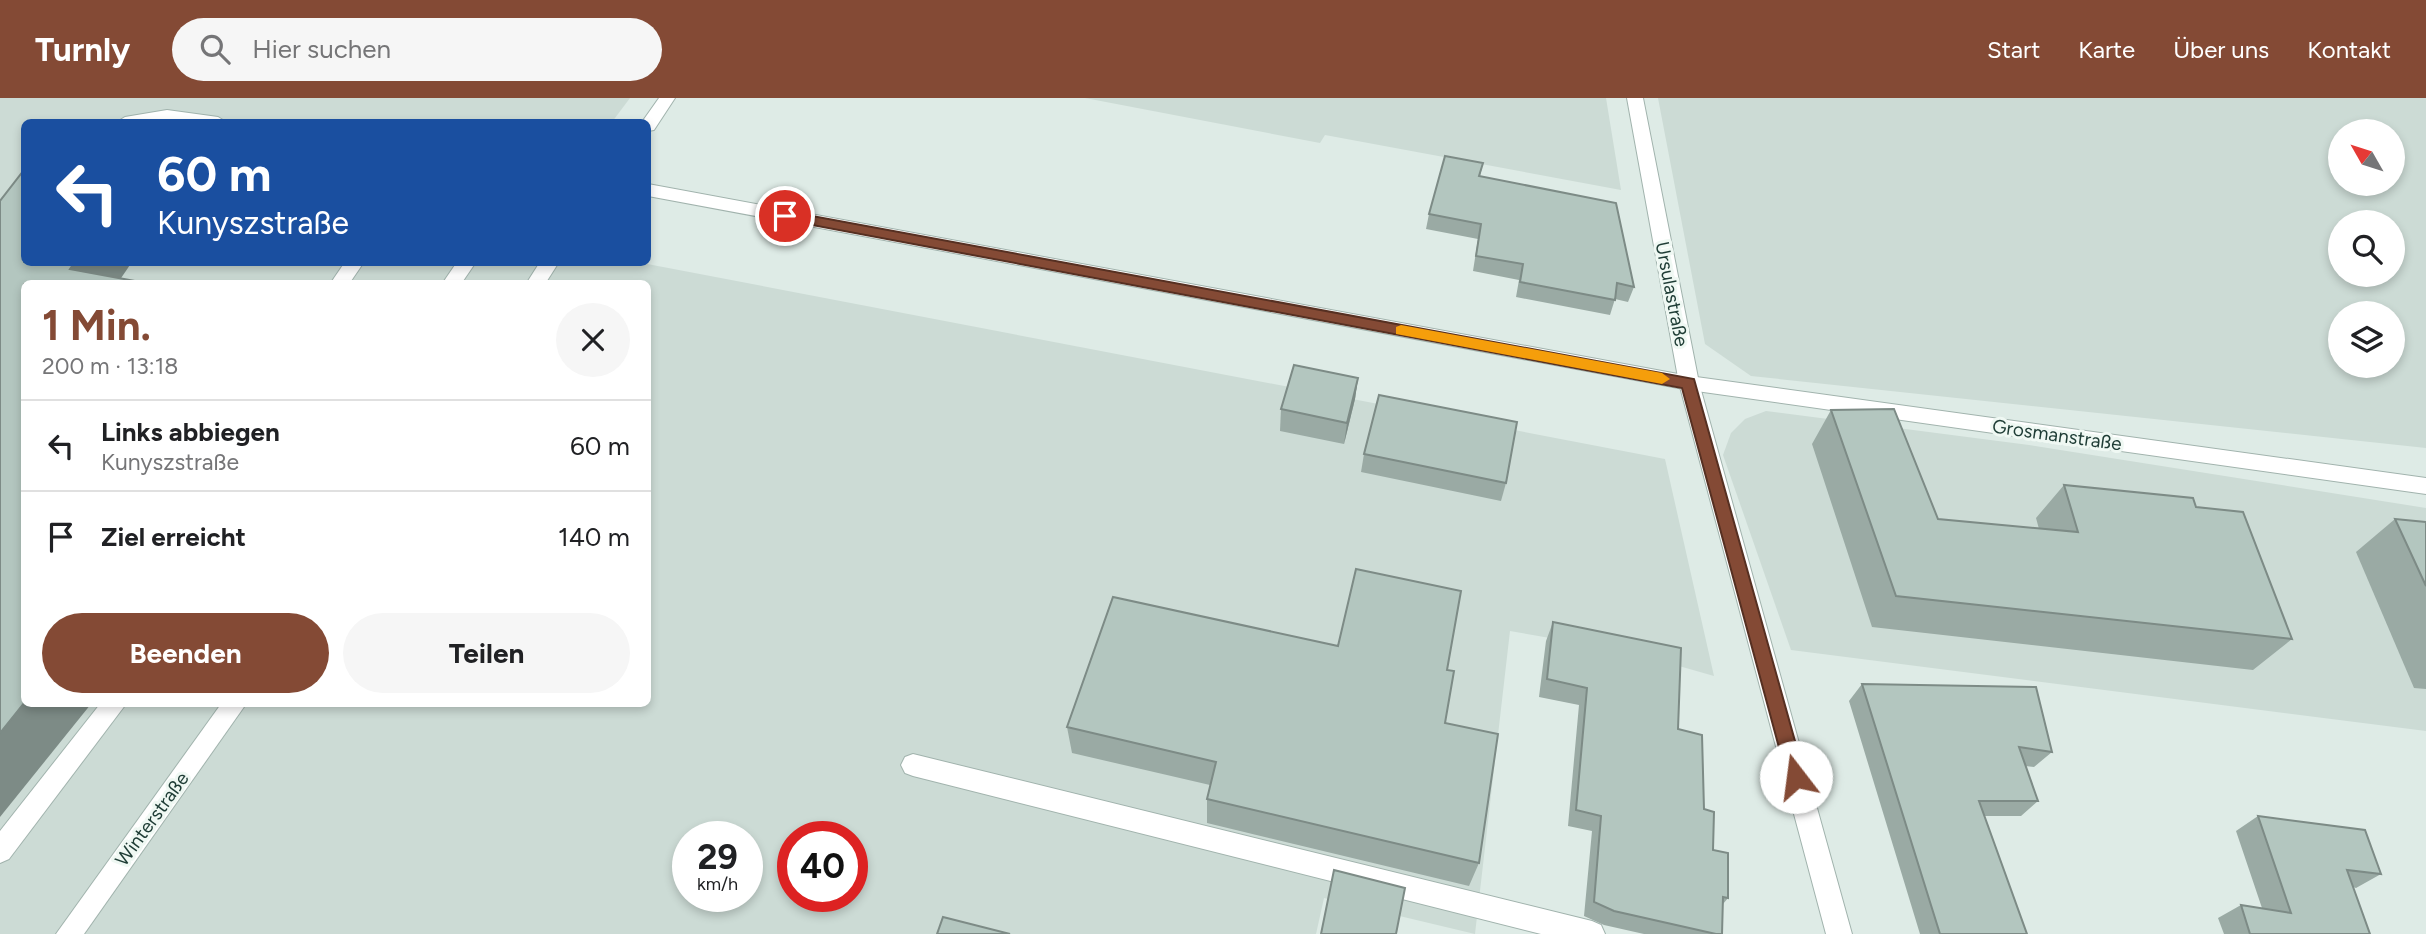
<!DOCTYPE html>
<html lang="de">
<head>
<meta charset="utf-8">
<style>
  :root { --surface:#fff; --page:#f6f6f6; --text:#202124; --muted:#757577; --line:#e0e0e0; --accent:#844a35 }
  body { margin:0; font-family:Figtree,sans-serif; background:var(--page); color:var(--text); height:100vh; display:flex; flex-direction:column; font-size:26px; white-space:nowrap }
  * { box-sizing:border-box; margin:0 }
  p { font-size:23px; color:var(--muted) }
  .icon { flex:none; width:38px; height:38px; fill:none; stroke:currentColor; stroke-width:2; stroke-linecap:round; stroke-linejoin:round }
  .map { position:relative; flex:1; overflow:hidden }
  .side { position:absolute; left:21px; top:182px; width:630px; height:427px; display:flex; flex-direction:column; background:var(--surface); border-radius:10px; box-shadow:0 4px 10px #0003 }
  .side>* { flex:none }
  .top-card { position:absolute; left:21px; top:21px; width:630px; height:147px; border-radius:10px; box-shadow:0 4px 10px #0003; background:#1a4fa0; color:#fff; overflow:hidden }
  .needle { width:46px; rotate:309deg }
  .controls { position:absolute; left:2328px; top:21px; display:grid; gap:14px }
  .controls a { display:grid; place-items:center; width:77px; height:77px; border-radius:50%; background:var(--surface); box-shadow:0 4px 10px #0003; font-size:35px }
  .speed { position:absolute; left:672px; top:723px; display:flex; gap:14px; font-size:35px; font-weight:700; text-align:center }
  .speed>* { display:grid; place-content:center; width:91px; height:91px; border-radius:50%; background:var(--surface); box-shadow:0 4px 10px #0003; line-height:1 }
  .speed small { font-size:18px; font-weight:400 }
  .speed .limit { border:10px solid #d22; background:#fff; color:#111 }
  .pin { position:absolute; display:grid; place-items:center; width:60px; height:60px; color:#fff; margin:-30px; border:4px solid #fff; border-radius:50%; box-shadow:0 2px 7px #0007 }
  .me { position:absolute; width:77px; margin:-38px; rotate:345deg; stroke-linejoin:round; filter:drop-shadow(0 0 5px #0008) }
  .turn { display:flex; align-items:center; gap:24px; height:147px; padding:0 21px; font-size:32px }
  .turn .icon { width:91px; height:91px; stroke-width:2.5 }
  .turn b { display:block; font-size:49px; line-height:60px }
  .round { display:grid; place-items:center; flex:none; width:74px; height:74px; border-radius:37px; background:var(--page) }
  .summary { display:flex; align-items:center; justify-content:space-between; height:119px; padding:0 21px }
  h1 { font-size:42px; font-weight:700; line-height:52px; color:var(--accent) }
  .button { display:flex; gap:14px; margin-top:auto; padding:14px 21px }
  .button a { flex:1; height:80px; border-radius:42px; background:var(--accent); color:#fff; font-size:28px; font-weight:700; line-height:80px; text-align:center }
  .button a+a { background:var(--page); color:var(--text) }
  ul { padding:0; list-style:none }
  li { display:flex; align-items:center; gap:21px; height:91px; padding:0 21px; border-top:2px solid var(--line) }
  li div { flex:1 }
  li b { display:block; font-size:26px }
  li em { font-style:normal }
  header { display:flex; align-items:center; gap:42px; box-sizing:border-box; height:98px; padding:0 35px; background:var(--accent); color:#fff }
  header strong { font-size:33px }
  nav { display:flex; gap:38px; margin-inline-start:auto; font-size:24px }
  .search { width:490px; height:63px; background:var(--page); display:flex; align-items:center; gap:18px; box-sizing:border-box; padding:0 24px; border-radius:38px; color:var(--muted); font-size:26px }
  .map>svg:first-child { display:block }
  .built { fill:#ccdbd5; fill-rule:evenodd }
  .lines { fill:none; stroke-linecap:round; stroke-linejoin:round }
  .service-casing { stroke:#a1b3ad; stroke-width:2 }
  .minor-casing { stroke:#a1b3ad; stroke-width:2 }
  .tertiary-casing { stroke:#a1b3ad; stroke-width:2 }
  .service { fill:#fff; fill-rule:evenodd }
  .minor { fill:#fff; fill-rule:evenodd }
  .tertiary { fill:#fff; fill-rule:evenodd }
  .wall { fill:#9aaaa4 }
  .shaded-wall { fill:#7d8b86 }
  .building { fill:#b3c6bf; stroke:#7d8b86; stroke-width:2 }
  .route { fill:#844a35; stroke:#563022; stroke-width:2 }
  .slow { fill:#f59e0b }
  .labels { text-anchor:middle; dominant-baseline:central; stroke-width:6; stroke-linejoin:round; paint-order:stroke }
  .street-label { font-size:19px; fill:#1e3c35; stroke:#eff8f3 }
</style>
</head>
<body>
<header>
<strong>Turnly</strong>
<div class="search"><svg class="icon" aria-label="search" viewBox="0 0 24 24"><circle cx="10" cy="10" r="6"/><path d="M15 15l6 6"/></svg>Hier suchen</div>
<nav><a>Start</a><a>Karte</a><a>Über uns</a><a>Kontakt</a></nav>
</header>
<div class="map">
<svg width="2426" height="836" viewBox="0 0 2426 836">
  <rect width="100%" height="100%" fill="#deebe6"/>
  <g class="built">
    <path d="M0 0H630L612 24H24V164L642 165 1665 361 1714 578 1630 554 1510 533 1475 836 1324 800 1316 836H0ZM24 186H648V606H24ZM688 738H747V798H688ZM793 738H852V798H793Z"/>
    <path d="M1085 0H1606L1621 92 1325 37 1320 45Z"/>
    <path d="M1658 0H2426V350L1751 278 1705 246ZM2340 33H2392V86H2340ZM2340 124H2392V177H2340ZM2340 215H2392V268H2340Z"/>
    <path d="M1766 313 2029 347 2426 410V633L1791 552 1723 357 1731 335 1745 321Z"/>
  </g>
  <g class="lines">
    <defs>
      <g id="service">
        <path d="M167 12 218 19 226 24H117L125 19Z"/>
        <path d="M345 164H364L349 186H330Z"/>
        <path d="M457 164H476L461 186H442Z"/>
        <path d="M100 606H126L9 761 0 765V733Z"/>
        <path d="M913 656 1592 823 1601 827 1605 836H1541L913 678 905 675 901 667 905 659Z"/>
      </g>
      <g id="minor">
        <path d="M659 0H675L654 32 648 33V24H642Z"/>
        <path d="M648 86 1689 278 2426 380V396L1689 292 648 98Z"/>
        <path d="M540 164H559L545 186H526Z"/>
        <path d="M221 606H246L84 836H56Z"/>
      </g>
      <path id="tertiary" d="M1627 0H1643L1699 285 1852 836H1826L1679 285Z"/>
    </defs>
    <use href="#service" class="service-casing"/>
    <use href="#minor" class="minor-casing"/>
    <use href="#tertiary" class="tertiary-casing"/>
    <use href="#service" class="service"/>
    <use href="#minor" class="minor"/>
    <use href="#tertiary" class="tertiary"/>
  </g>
  <g class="wall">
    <path d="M1483 65 1480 78 1634 189 1628 204 1615 201 1610 217 1516 199 1519 182 1473 173 1478 141 1426 131 1429 116Z"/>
    <path d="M1358 280 1355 301 1344 346 1280 333 1281 311Z"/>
    <path d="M1831 312 1938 421 2039 431 2036 420 2064 387 2196 409 2292 541 2253 572 1872 529 1812 346Z"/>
    <path d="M1364 356 1506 385 1501 403 1361 374Z"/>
    <path d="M2395 421 2426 424V591L2414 590 2356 454Z"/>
    <path d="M1553 524 1678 631 1704 711 1713 752 1728 800 1723 806 1722 836H1644L1604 827 1584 818 1592 733 1568 728 1579 607 1539 599 1546 543Z"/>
    <path d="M1447 572 1445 625 1479 765 1469 788 1207 725V701L1210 687 1072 655 1067 629Z"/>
    <path d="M1862 586 2052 654 2034 669 2025 668 2038 703 2021 718H1984L2027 836H1920L1849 603Z"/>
    <path d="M2258 718 2381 776 2356 790 2353 789 2370 836H2224L2218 820 2241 807 2262 810 2236 733Z"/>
  </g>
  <g class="shaded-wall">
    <path d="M75 164H132L117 186 70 171Z"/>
    <path d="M1358 280 1355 301 1344 346 1347 325Z"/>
    <path d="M24 605 91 606 0 719V635Z"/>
  </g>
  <g class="building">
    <path d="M1445 58 1483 65 1479 78 1616 105 1634 189 1617 185 1615 202 1520 184 1523 166 1476 158 1481 126 1429 116Z"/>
    <path d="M24 72V164H75L70 171 151 186H24V605L0 635V103Z"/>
    <path d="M1294 267 1358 280 1347 325 1281 311Z"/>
    <path d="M1379 297 1517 324 1506 385 1364 356Z"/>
    <path d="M1894 311 1938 421 2078 434 2064 387 2193 400 2196 409 2243 414 2292 541 1896 498 1831 312Z"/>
    <path d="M2395 421 2426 424V488Z"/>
    <path d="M1356 471 1461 493 1447 572 1454 573 1445 625 1498 636 1479 765 1207 701 1216 664 1067 629 1113 499 1338 548Z"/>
    <path d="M1553 524 1681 550 1678 631 1702 637 1704 711 1714 714 1713 752 1728 755V800L1723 799 1722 836H1716L1614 813 1594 804 1601 718 1576 712 1587 590 1547 581Z"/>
    <path d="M1862 586 2036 589 2052 654 2019 649 2038 703H1979L2027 836H1940Z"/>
    <path d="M2258 718 2365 732 2381 776 2347 772 2370 836H2250L2241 807 2291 815Z"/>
    <path d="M1334 772 1405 790 1396 836H1321Z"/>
    <path d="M943 819 1010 836H937Z"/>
  </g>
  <path class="route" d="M785 113 1694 281 1805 679 1802 685 1796 687 1790 685 1787 679 1682 290 780 121V115Z"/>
  <path class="slow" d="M1401 227 1662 275 1670 281 1662 286 1396 236V229Z"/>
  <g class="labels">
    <g class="street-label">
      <text transform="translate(1672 196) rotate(79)">Ursulastraße</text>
      <text transform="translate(2057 337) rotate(8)">Grosmanstraße</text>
      <text transform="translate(152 721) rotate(-54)">Winterstraße</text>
    </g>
  </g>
</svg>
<div class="controls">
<a><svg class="needle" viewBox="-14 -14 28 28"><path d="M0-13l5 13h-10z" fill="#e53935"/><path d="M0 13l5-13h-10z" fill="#757577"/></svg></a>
<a><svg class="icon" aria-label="search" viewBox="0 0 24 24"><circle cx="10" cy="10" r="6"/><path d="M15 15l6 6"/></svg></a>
<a><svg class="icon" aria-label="layers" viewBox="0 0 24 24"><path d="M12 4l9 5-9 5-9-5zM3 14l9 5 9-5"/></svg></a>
</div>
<div class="speed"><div>29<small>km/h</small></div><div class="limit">40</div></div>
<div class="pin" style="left:785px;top:118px;background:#d93025"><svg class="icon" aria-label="arrive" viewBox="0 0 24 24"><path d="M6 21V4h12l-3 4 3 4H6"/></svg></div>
<svg class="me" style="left:1796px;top:679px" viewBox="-20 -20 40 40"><circle r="19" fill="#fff"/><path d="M0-13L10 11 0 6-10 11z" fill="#844a35"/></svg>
<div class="top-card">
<div class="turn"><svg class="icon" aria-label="left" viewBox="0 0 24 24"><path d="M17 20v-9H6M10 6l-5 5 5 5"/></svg><div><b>60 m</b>Kunyszstraße</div></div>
</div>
<section class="side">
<div class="summary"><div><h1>1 Min.</h1><p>200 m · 13:18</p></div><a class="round"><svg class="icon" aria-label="close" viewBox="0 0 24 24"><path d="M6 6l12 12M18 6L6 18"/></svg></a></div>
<ul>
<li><svg class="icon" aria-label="left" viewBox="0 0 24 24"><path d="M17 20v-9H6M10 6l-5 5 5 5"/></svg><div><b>Links abbiegen</b><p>Kunyszstraße</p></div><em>60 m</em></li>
<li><svg class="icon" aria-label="arrive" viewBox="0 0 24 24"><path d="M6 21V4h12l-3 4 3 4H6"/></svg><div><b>Ziel erreicht</b></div><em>140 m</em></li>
</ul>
<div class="button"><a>Beenden</a><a>Teilen</a></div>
</section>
</div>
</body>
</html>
